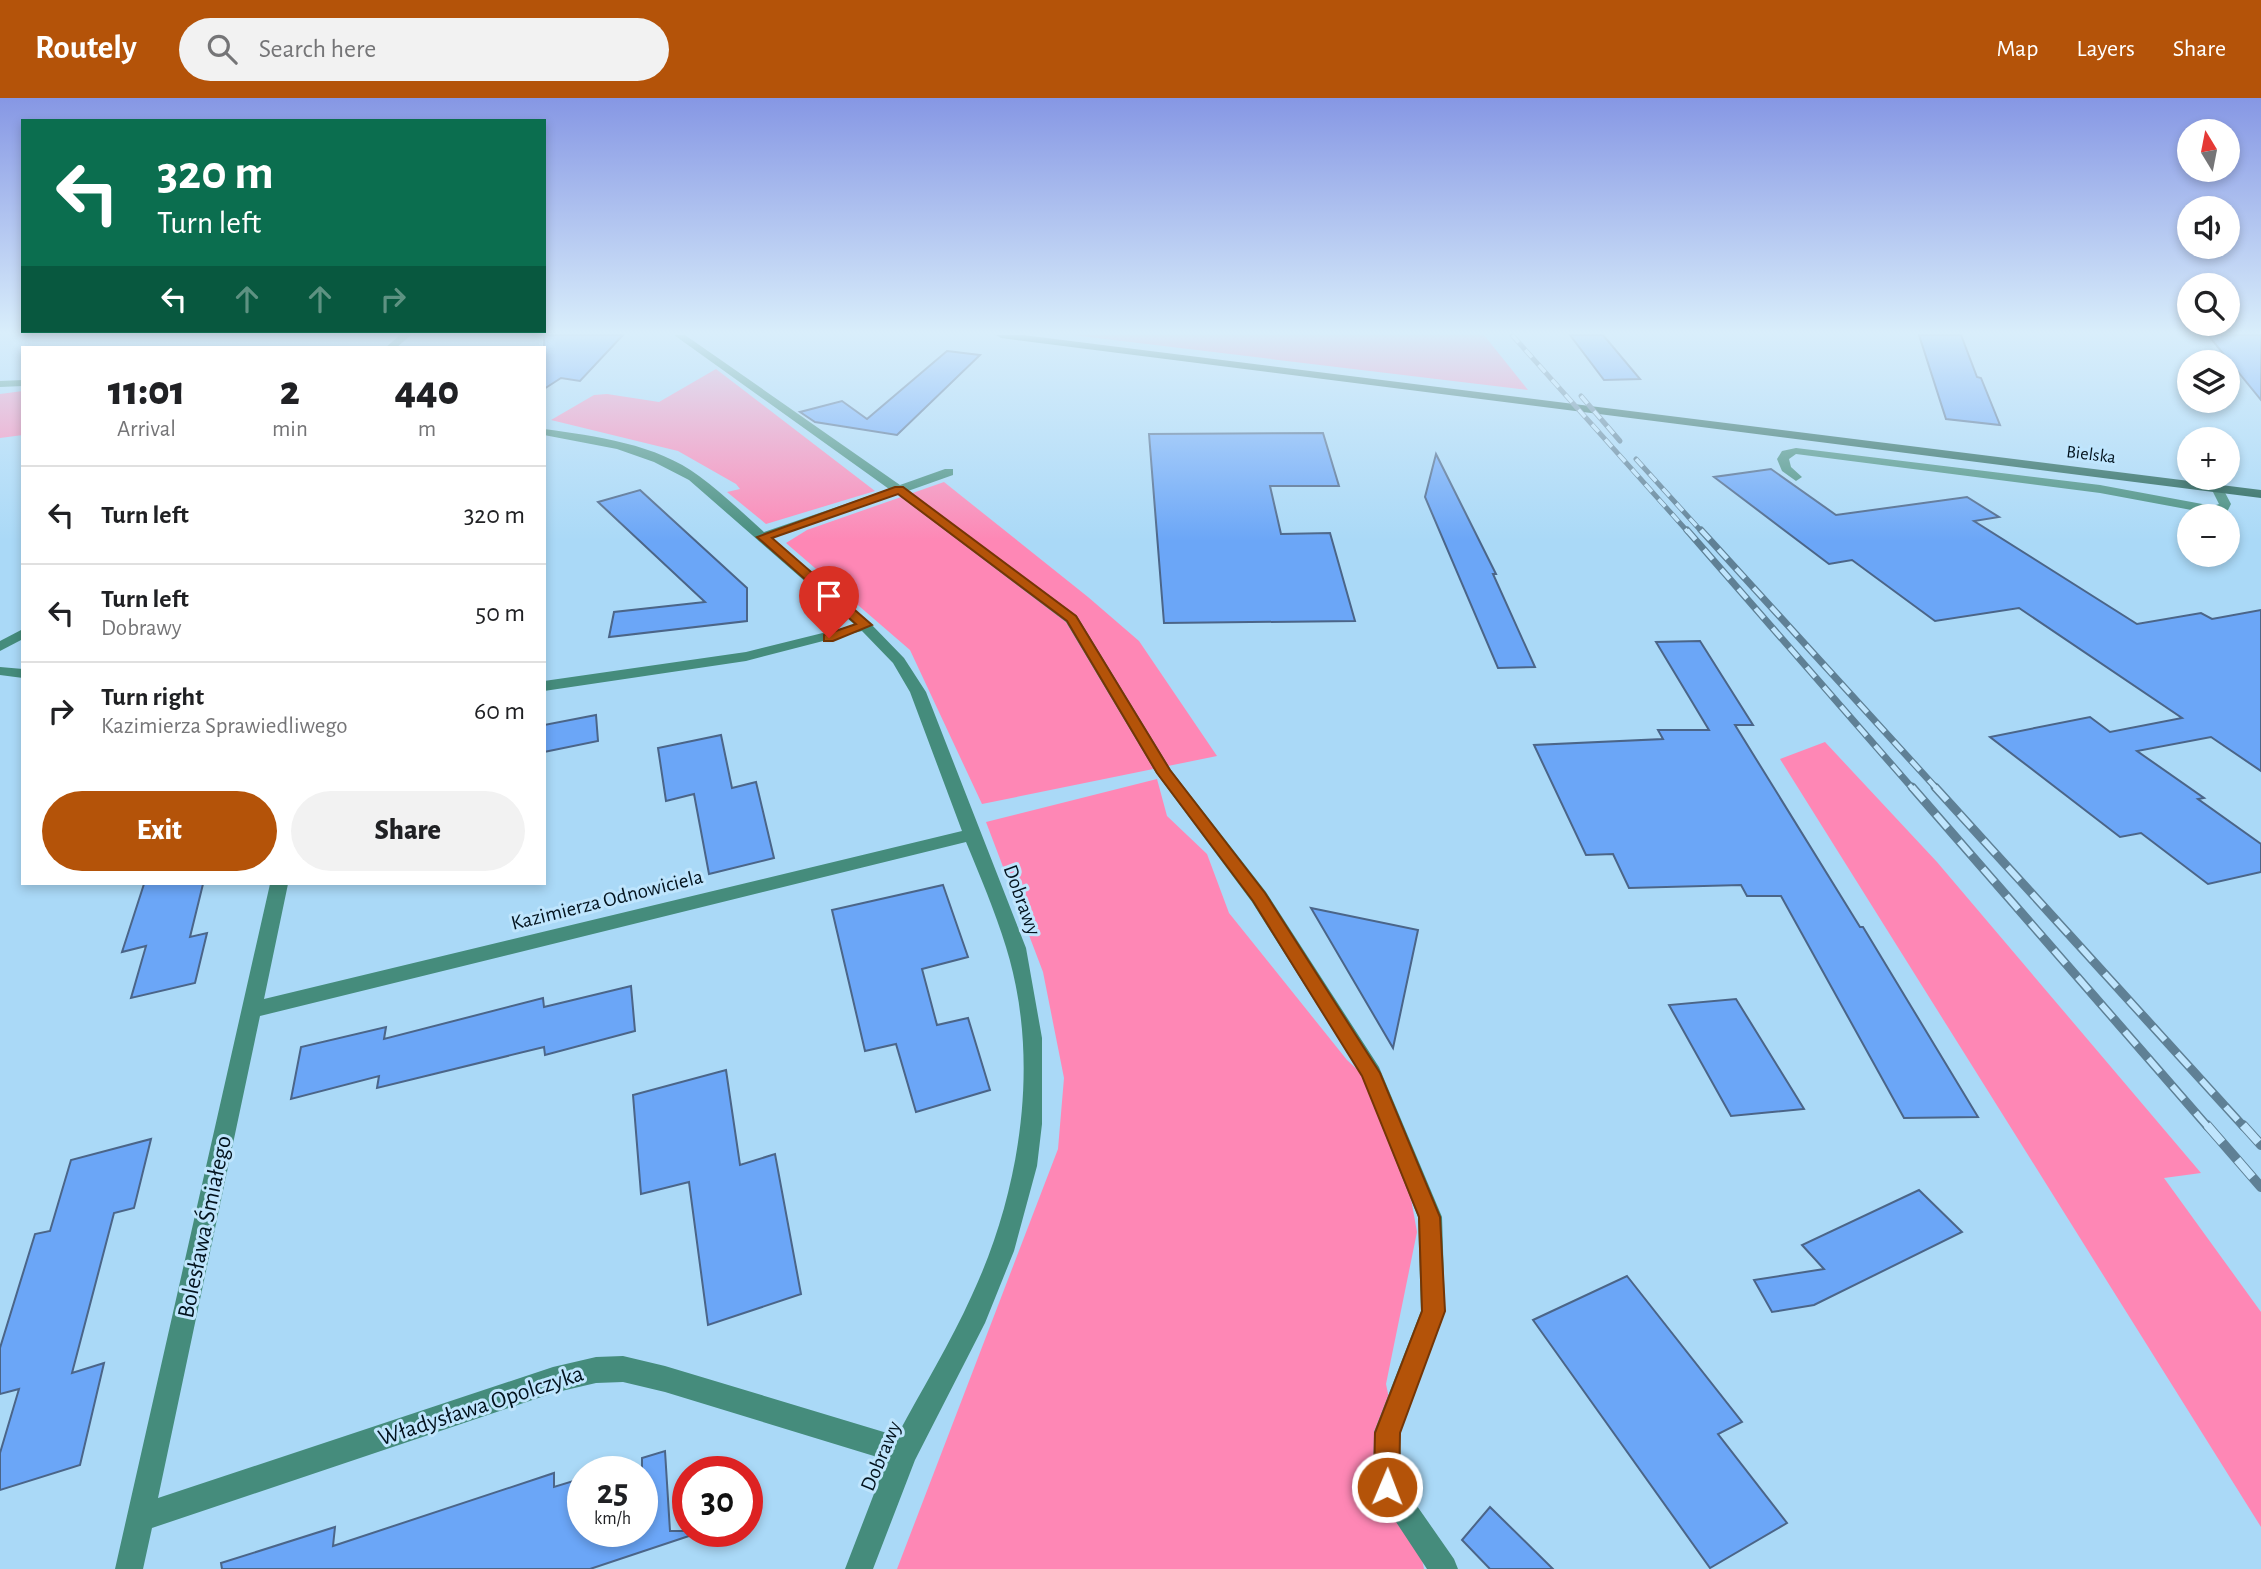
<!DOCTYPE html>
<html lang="en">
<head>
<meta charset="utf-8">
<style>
  :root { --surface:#fff; --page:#f2f2f2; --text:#202124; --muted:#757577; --line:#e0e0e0; --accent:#b45309 }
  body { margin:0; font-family:"Alegreya Sans",sans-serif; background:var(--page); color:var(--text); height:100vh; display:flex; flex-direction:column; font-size:26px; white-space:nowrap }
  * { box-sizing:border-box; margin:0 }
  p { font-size:23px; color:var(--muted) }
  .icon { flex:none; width:38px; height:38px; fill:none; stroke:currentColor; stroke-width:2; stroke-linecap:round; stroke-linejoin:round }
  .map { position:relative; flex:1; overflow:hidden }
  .sheet { position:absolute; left:21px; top:248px; width:525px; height:539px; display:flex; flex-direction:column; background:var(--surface); border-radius:0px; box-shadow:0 4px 10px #0003 }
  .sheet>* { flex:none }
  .top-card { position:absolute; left:21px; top:21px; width:525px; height:214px; border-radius:0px; box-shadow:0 4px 10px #0003; background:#0b6e4f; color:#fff; overflow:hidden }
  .needle { width:46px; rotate:350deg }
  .buttons { position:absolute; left:2177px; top:21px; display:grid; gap:14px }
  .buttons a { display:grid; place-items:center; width:63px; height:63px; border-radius:50%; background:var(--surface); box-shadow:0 4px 10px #0003; font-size:35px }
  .speed { position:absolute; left:567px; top:1358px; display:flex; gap:14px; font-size:35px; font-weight:700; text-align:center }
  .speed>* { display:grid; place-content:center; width:91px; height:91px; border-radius:50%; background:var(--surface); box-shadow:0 4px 10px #0003; line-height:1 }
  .speed small { font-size:18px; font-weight:400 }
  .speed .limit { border:10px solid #d22; background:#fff; color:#111 }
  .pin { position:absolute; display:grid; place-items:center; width:60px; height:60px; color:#fff; margin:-72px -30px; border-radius:50% 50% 50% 0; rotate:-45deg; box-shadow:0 0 7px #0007 }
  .pin .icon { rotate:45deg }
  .me { position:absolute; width:77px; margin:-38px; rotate:1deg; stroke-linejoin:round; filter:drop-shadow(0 0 5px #0008) }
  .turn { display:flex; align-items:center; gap:24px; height:147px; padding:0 21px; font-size:32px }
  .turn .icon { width:91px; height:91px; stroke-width:2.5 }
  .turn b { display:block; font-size:49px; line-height:60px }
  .lanes { display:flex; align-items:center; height:66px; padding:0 21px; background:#0003; justify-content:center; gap:35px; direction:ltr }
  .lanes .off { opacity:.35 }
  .eta { display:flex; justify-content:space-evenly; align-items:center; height:119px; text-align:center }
  .eta b { font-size:42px; font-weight:800; line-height:49px }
  .cta { display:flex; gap:14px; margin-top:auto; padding:14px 21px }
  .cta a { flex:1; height:80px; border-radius:42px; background:var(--accent); color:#fff; font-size:28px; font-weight:800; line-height:80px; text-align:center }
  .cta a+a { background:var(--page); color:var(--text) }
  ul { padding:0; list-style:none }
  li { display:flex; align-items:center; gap:21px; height:98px; padding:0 21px; border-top:2px solid var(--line) }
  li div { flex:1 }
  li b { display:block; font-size:26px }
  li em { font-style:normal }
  header { display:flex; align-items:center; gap:42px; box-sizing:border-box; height:98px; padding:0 35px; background:var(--accent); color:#fff }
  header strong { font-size:33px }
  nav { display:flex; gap:38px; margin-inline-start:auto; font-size:24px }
  .search { width:490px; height:63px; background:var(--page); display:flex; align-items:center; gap:18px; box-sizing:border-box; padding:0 24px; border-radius:38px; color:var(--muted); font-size:26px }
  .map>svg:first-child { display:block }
  .green { fill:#fe87b5 }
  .building { fill:#6ba6f7; stroke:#4b6588; stroke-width:2 }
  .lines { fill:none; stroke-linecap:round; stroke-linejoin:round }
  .minor { fill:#458c7c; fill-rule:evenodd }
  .secondary { fill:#216154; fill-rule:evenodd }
  .rail-far3-casing { stroke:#5f8095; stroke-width:5 }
  .rail-far2-casing { stroke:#5f8095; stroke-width:7 }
  .rail-far1-casing { stroke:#5f8095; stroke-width:9 }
  .rail-casing { stroke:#5f8095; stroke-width:10 }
  .rail-far3 { stroke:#bfe5fd; stroke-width:3.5; stroke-dasharray:10; stroke-linecap:butt }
  .rail-far2 { stroke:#bfe5fd; stroke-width:4.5; stroke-dasharray:13; stroke-linecap:butt }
  .rail-far1 { stroke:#bfe5fd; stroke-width:6; stroke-dasharray:18; stroke-linecap:butt }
  .rail { stroke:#bfe5fd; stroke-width:8; stroke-dasharray:23; stroke-linecap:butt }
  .route { fill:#b45309; stroke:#753606; stroke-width:2 }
  .labels { text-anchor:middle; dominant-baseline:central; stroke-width:6; stroke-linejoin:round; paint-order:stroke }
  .far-street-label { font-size:18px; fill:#03131e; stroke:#bfe5fd }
  .street-label { font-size:21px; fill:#03131e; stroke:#bfe5fd }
  .near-street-label { font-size:24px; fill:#03131e; stroke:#bfe5fd }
</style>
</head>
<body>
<header>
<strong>Routely</strong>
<div class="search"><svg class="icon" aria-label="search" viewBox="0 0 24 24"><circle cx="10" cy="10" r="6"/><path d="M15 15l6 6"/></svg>Search here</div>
<nav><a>Map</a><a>Layers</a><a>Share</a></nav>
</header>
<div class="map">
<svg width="2261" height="1471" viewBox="0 0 2261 1471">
  <rect width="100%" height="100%" fill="#aad9f7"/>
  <g class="green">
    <path d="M1072 237H1484L1528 292Z"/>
    <path d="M716 271 875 393 766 426 727 394 740 391 736 386 678 353 551 322 594 297 607 296 659 304Z"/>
    <path d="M23 293V337L0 340V296Z"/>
    <path d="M944 384 1088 499 1139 543 1217 658 982 706 910 552 786 445 807 432Z"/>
    <path d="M1825 644 1937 764 2201 1075 2164 1080 2261 1214V1429L1780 661Z"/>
    <path d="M1157 681 1167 718 1207 756 1229 815 1347 962 1394 1006 1417 1134 1386 1286 1424 1471H897L1058 1051 1064 980 1043 874 986 724Z"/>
  </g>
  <g class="building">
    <path d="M544 237H623L580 283 561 280 544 291Z"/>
    <path d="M1570 237H1603L1640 281 1604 282Z"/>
    <path d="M1919 237H1961L1977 279 1981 280 2000 327 1946 321Z"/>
    <path d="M2208 237H2261V302Z"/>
    <path d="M947 253 980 257 897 337 815 324 800 314 842 303 867 321Z"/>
    <path d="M1323 335 1339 388H1270L1281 436 1330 435 1355 523 1164 525 1149 336Z"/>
    <path d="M1436 356 1496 476H1493L1535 569 1498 570 1425 399Z"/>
    <path d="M1771 371 1836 417 1967 399 1999 419 1974 423 2137 526 2201 515 2212 521 2261 512V673L2211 639 2137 653 2204 700 2198 701 2261 746V774L2208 786 2141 735 2120 739 1990 639 2090 619 2110 634 2182 620 2019 510 1935 523 1852 462 1829 466 1714 379Z"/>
    <path d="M640 392 747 490V523L609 539 614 514 705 504 598 404Z"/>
    <path d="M1700 543 1753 627H1735L1860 829H1863L1978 1019 1904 1020 1781 798H1747L1741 787 1629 790 1613 756 1586 757 1534 647 1663 641 1658 632H1709L1656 544Z"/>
    <path d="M596 617 598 643 544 654V627Z"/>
    <path d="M721 637 732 690 756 684 774 760 709 776 694 696 666 703 658 650Z"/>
    <path d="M144 786H203L190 839 207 835 195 885 131 900 146 848 122 854Z"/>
    <path d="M943 787 968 859 922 871 937 927 968 920 990 992 916 1014 896 946 865 953 832 812Z"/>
    <path d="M1311 810 1418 832 1393 950Z"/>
    <path d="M631 888 635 933 545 957 544 949 377 990 379 978 291 1001 301 949 386 929 384 941 543 900 544 909Z"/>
    <path d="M1736 901 1804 1011 1731 1018 1669 907Z"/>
    <path d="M726 972 740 1067 775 1056 801 1196 708 1227 689 1084 641 1096 633 997Z"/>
    <path d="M151 1041 134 1110 114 1115 72 1275 104 1265 80 1367 0 1392V1355L19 1291 0 1296V1250L35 1136 50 1133 71 1062Z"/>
    <path d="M1919 1092 1962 1134 1814 1207 1772 1214 1754 1182 1824 1171 1802 1147Z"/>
    <path d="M1627 1178 1742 1324 1718 1336 1787 1425 1710 1470 1533 1222Z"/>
    <path d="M665 1353 670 1433H689V1438L590 1471H222L221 1465 335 1429 333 1448 554 1375V1389L583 1380V1433H642V1360Z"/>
    <path d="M1490 1409 1553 1471H1490L1462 1442Z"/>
  </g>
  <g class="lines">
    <g class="minor">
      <path d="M400 237H411L396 250H385Z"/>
      <path d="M674 237H685L900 387 945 371H953V377L908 393 1077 518 1171 672 1266 794 1379 969 1442 1119 1445 1213 1400 1334 1401 1385 1454 1461 1458 1471H1427L1373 1389 1374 1334 1421 1213 1418 1119 1362 978 1252 804 1156 675 1066 524 897 396 772 440 870 525 904 560 926 594 1026 850 1042 940V1026L1037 1068 1014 1153 985 1225 915 1362 873 1471H845L887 1362 665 1294 623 1284 596 1285 553 1295 152 1430 143 1471H115L270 786H288L264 901 962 733 910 594 893 565 862 533 746 563 544 593V583L746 554 855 527 689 382 654 364 617 351 544 337V331C595 338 657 346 699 378 722 395 743 415 764 434L889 391ZM966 744C980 778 995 813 1006 849 1041 961 1021 1092 972 1197 950 1246 922 1291 897 1338L665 1268 623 1258 596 1259 553 1269 158 1400 260 918Z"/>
      <path d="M23 282V288L0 289V283Z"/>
      <path d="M1796 350 2100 387 2213 408 2219 406 2211 390 2217 386 2221 387 2231 406 2227 414 2213 416 2100 395 1796 356 1789 361 1791 369 1802 379 1796 383 1782 373 1777 361 1782 353Z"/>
      <path d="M23 531V541L0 553V543Z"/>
      <path d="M0 569 23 571V580L0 577Z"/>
    </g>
    <path class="secondary" d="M996 237H1023L2261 392V400L1001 240Z"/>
    <defs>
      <g id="rail-far3">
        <path d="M1512 237 1688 434"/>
        <path d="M1581 298 1620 343"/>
        <path d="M1636 361 1702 434"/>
      </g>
      <g id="rail-far2">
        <path d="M1687 432 1913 691"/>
        <path d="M1701 432 1937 691"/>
      </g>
      <g id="rail-far1">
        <path d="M1912 689 2208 1029"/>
        <path d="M1935 689 2244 1029"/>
      </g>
      <g id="rail">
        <path d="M2207 1027 2261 1089"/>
        <path d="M2243 1027 2261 1047"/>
      </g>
    </defs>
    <use href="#rail-far3" class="rail-far3-casing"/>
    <use href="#rail-far2" class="rail-far2-casing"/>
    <use href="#rail-far1" class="rail-far1-casing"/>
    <use href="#rail" class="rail-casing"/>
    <use href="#rail-far3" class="rail-far3"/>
    <use href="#rail-far2" class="rail-far2"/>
    <use href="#rail-far1" class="rail-far1"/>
    <use href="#rail" class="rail"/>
  </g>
  <linearGradient id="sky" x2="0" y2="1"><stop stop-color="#8697e4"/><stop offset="0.53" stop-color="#d9eefb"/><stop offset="1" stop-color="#d9eefb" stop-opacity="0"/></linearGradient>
  <rect width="2261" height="443" fill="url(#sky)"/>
  <path class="route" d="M895 389H903L1076 518 1170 672 1265 795 1380 975 1440 1119 1445 1213 1400 1335 1399 1389 1396 1398 1387 1402 1378 1398 1374 1389 1375 1335 1422 1213 1419 1119 1362 978 1253 803 1157 675 1067 523 898 396 772 440 872 527 833 543H824V537L856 526 757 439Z"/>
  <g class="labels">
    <g class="far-street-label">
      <text transform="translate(2091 357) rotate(7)">Bielska</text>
    </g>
    <g class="street-label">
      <text transform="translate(607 802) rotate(-14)">Kazimierza Odnowiciela</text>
      <text transform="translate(1022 802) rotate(70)">Dobrawy</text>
      <text transform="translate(881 1358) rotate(-67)">Dobrawy</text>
    </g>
    <g class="near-street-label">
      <text transform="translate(205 1129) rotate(-78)">Bolesława Śmiałego</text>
      <text transform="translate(481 1308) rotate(-18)">Władysława Opolczyka</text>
    </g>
  </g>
</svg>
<div class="buttons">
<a><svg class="needle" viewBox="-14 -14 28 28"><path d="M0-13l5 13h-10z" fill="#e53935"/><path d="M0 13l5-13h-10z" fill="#757577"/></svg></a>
<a><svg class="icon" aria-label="sound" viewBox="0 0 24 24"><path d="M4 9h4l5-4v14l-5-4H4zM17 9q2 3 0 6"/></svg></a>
<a><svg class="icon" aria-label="search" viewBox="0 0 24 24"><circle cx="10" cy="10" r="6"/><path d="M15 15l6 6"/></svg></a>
<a><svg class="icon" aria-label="layers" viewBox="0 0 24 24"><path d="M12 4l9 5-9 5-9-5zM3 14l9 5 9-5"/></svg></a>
<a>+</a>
<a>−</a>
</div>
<div class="speed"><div>25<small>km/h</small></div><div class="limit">30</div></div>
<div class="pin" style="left:829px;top:540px;background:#d93025"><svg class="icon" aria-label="arrive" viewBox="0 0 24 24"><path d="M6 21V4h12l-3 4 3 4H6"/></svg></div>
<svg class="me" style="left:1387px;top:1389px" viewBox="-20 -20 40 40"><circle r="17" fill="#b45309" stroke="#fff" stroke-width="3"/><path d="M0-11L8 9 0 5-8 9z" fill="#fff"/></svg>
<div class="top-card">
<div class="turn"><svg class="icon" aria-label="left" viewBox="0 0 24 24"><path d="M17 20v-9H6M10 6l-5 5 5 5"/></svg><div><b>320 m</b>Turn left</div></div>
<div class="lanes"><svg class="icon" aria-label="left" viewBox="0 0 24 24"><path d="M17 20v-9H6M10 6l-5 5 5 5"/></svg><svg class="icon off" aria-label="ahead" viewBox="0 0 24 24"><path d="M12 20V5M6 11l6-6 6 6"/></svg><svg class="icon off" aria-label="ahead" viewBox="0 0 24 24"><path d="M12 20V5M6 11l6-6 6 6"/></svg><svg class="icon off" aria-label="right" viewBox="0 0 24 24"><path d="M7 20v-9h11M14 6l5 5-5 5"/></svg></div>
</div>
<section class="sheet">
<div class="eta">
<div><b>11:01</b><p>Arrival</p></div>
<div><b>2</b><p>min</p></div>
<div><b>440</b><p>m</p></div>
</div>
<ul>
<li><svg class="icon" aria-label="left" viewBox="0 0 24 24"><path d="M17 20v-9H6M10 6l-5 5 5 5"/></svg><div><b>Turn left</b></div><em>320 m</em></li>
<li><svg class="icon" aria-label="left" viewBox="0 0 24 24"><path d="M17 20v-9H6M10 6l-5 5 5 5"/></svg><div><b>Turn left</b><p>Dobrawy</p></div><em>50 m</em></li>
<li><svg class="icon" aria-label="right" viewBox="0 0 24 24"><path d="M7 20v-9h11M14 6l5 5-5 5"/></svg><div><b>Turn right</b><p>Kazimierza Sprawiedliwego</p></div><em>60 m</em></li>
</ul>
<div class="cta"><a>Exit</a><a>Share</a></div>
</section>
</div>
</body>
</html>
